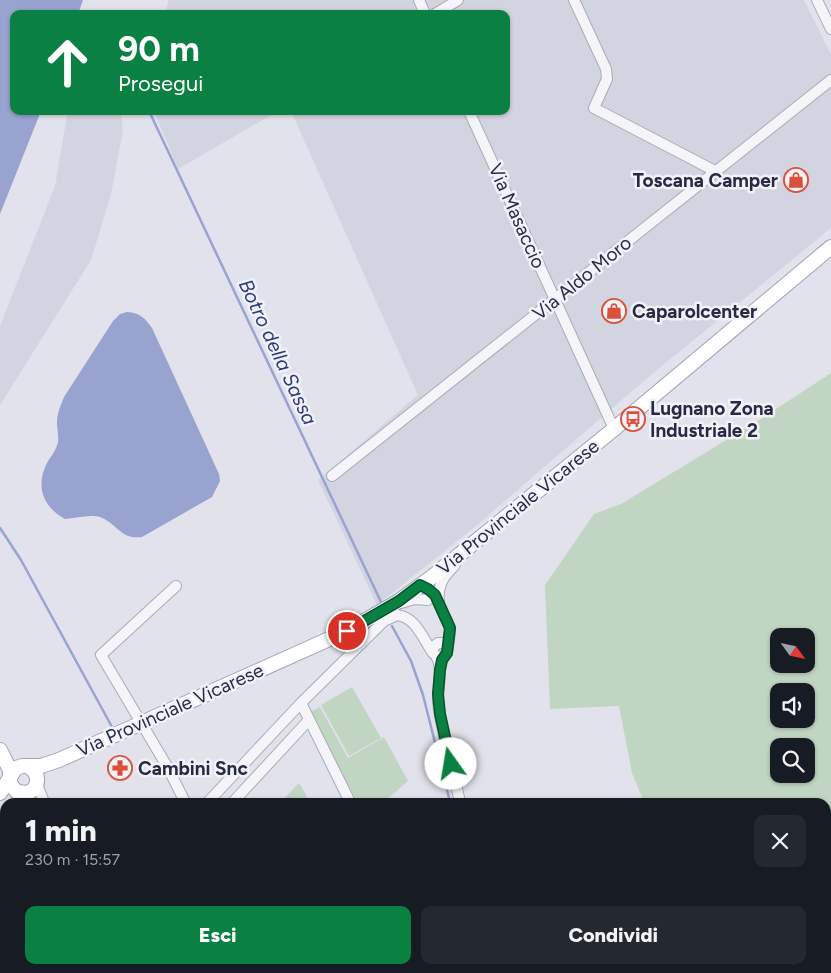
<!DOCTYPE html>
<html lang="it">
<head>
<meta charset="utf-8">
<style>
  :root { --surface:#171b24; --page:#242831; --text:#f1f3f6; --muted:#9ea1a6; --accent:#0b8043 }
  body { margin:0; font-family:Figtree,sans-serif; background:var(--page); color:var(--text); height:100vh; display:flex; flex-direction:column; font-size:19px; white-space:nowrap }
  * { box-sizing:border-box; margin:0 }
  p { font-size:16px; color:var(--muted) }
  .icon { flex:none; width:28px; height:28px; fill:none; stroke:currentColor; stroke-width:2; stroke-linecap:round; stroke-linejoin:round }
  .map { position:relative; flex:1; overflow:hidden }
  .details { position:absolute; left:0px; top:798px; width:831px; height:176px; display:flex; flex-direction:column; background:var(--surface); border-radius:15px 15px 0 0; box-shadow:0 1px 4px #0004 }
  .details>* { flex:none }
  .banner { position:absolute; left:10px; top:10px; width:500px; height:105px; border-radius:10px; box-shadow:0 1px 4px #0004; background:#0b8043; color:#fff; overflow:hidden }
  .needle { width:32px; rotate:123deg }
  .fabs { position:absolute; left:770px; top:628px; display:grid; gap:10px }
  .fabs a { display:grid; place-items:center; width:45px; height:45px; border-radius:10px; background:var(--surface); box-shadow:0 1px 4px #0004; font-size:25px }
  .pin { position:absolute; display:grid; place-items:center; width:42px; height:42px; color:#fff; margin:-21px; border:2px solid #fff; border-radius:50%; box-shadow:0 1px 5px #0007 }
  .me { position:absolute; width:55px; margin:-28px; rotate:347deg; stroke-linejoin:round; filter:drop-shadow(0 0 4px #0008) }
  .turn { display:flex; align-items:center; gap:18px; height:105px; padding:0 25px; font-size:22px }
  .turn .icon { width:65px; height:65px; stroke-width:2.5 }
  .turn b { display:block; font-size:35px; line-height:42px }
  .round { display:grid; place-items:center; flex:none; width:52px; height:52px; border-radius:10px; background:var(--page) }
  .overview { display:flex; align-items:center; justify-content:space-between; height:85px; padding:0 25px }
  h1 { font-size:30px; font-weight:800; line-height:38px }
  .action { display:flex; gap:10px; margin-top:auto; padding:10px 25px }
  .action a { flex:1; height:58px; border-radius:10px; background:var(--accent); color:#fff; font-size:20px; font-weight:800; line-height:58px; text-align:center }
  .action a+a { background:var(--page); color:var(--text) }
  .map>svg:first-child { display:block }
  .built { fill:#d2d4e0 }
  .green { fill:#c1d6c2; fill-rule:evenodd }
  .water { fill:#98a3cf }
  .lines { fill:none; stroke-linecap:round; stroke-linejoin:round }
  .stream { stroke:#98a3cf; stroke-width:2.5 }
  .minor-casing { stroke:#a9abb9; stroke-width:12 }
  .major-casing { stroke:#9fa2b8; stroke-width:16 }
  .minor { stroke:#f4f4f9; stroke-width:10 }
  .major { stroke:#fff; stroke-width:14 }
  .route-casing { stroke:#07532c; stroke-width:12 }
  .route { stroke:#0b8043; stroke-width:9 }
  .labels { text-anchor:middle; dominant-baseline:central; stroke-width:5; stroke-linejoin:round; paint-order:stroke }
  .poi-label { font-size:19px; font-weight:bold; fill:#272a45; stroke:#f1f2f8; text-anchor:start }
  .street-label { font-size:19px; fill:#272a45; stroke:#f1f2f8 }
  .water-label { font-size:20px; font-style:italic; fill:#2d3a7d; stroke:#f1f2f8 }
</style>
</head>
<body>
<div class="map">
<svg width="831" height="973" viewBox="0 0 831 973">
  <rect width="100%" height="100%" fill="#e1e2eb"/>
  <g class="built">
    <path d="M169 0H804L831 55V228L652 374 476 526 377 605 318 480 418 395 291 111H506V14H164Z"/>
    <path d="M73 111H110L121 114 123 130 111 194 91 260 0 405V326L55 186 67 116Z"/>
    <path d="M154 111H278L178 169Z"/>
  </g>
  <g class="green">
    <path d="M831 373V903L826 902V802H644L632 773 619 706 550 709 545 585 594 514 621 504 761 419ZM779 636H806V664H779ZM806 691V719H779V691ZM779 746H806V774H779Z"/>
    <path d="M352 687 381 738 349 756 321 705Z"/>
    <path d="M320 707 348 758 384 737 408 781 384 802H357L310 712Z"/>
    <path d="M299 783 310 802H281Z"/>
    <path d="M23 969H108L111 973H18Z"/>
  </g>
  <g class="water">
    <path d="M0 0H83L78 14H14V111H41L0 214Z"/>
    <path d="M127 312C140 313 145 318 152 328L219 474 220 481 212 497 142 537C120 540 117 523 100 517 90 514 76 518 65 519 43 507 35 486 47 463 51 456 56 451 58 442 59 436 57 429 57 423 57 413 61 405 64 397L113 321 120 314Z"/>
  </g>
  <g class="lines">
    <g class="stream">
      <path d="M149 111 382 604"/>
      <path d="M0 528 21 560 112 727"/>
      <path d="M392 626 411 661 423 695 450 802"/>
      <path d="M490 969 491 973"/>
      <path d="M233 973 236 969"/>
    </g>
    <defs>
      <g id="minor">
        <path d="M419 0 425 14"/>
        <path d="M574 0 606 69 607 79 594 108 715 171"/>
        <path d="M817 0 831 29"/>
        <path d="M435 14 458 0"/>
        <path d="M469 111 614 429"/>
        <path d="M332 476 831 80"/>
        <path d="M420 585C435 592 438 601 444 615 446 620 450 624 450 630 450 637 448 646 447 653L440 658 433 653V647L438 643H444L448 649"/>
        <path d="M176 586 101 655 168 768 185 802"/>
        <path d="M439 602C437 585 444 576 455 565"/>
        <path d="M401 603 415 599 428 600"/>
        <path d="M436 656C444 669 437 688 438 702 442 735 453 770 460 802"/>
        <path d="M301 703 350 802"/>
        <path d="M37 784 44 802"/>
        <path d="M208 802 301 703 384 621 397 615C416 617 423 639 433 653"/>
        <path d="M233 802 308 721"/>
        <path d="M304 969 305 973"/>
        <path d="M500 969 501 973"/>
        <path d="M5 973 10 969"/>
        <path d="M150 973 152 969"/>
      </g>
      <g id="major">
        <path d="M0 750 10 770V784L17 792 28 793C40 787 40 774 29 767"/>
        <path d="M0 793 16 768 22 766H41L59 760 347 631 399 601 432 577 614 429 831 247"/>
      </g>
    </defs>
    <use href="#minor" class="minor-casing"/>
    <use href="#major" class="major-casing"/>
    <use href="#minor" class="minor"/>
    <use href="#major" class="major"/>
  </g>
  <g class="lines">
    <defs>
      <path id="route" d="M347 631 399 601 420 585 428 589 435 595 450 628 447 653 442 660 440 670 438 694 440 714 451 764"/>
    </defs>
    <use href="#route" class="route-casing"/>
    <use href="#route" class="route"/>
  </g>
  <defs>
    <symbol id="shop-ring" viewBox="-11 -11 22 22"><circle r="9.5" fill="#f1f2f8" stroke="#dc4f3a" stroke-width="1.5"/><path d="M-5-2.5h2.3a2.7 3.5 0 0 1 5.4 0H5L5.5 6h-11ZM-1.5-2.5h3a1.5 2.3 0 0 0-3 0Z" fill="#dc4f3a"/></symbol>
    <symbol id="bus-ring" viewBox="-11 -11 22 22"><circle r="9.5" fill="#f1f2f8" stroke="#dc4f3a" stroke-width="1.5"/><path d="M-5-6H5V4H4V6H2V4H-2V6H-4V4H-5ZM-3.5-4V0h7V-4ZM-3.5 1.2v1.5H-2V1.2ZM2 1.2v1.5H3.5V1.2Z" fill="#dc4f3a"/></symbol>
    <symbol id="pharmacy-ring" viewBox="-11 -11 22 22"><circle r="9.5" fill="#f1f2f8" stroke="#dc4f3a" stroke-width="1.5"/><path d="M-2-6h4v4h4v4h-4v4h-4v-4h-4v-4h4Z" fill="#dc4f3a"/></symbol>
  </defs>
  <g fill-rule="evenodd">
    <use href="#shop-ring" x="782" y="166" width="28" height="28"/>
    <use href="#shop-ring" x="600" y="297" width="28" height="28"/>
    <use href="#bus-ring" x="619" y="405" width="28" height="28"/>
    <use href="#pharmacy-ring" x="106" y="754" width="28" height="28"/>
  </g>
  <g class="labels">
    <g class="poi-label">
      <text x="778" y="180" text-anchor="end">Toscana Camper</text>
      <text x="632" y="311">Caparolcenter</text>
      <text x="650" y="408">Lugnano Zona<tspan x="650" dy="22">Industriale 2</tspan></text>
      <text x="138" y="768">Cambini Snc</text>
    </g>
    <g class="street-label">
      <text transform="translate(517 216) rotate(66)">Via Masaccio</text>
      <text transform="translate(582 278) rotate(-39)">Via Aldo Moro</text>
      <text transform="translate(518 507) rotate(-39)">Via Provinciale Vicarese</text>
      <text transform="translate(170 710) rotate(-24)">Via Provinciale Vicarese</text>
    </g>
    <g class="water-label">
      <text transform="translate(278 352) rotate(65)">Botro della Sassa</text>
    </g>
  </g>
</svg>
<div class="fabs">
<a><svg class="needle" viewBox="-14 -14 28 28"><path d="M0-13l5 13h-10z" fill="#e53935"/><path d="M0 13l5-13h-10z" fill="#9ea1a6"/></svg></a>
<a><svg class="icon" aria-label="sound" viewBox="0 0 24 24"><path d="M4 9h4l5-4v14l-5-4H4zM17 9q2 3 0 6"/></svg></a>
<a><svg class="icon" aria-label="search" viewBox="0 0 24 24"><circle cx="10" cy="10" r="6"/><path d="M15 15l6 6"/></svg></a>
</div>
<div class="pin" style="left:347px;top:631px;background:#d93025"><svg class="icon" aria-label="arrive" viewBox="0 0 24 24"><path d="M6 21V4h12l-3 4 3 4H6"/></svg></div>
<svg class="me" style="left:451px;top:764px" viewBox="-20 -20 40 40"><circle r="19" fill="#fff"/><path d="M0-13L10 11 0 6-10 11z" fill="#0b8043"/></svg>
<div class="banner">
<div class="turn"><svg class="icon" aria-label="ahead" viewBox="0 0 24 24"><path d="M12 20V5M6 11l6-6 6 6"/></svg><div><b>90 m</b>Prosegui</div></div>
</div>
<section class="details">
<div class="overview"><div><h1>1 min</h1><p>230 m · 15:57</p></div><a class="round"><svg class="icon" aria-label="close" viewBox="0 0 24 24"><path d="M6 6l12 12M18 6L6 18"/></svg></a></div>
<div class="action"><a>Esci</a><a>Condividi</a></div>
</section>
</div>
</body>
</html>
